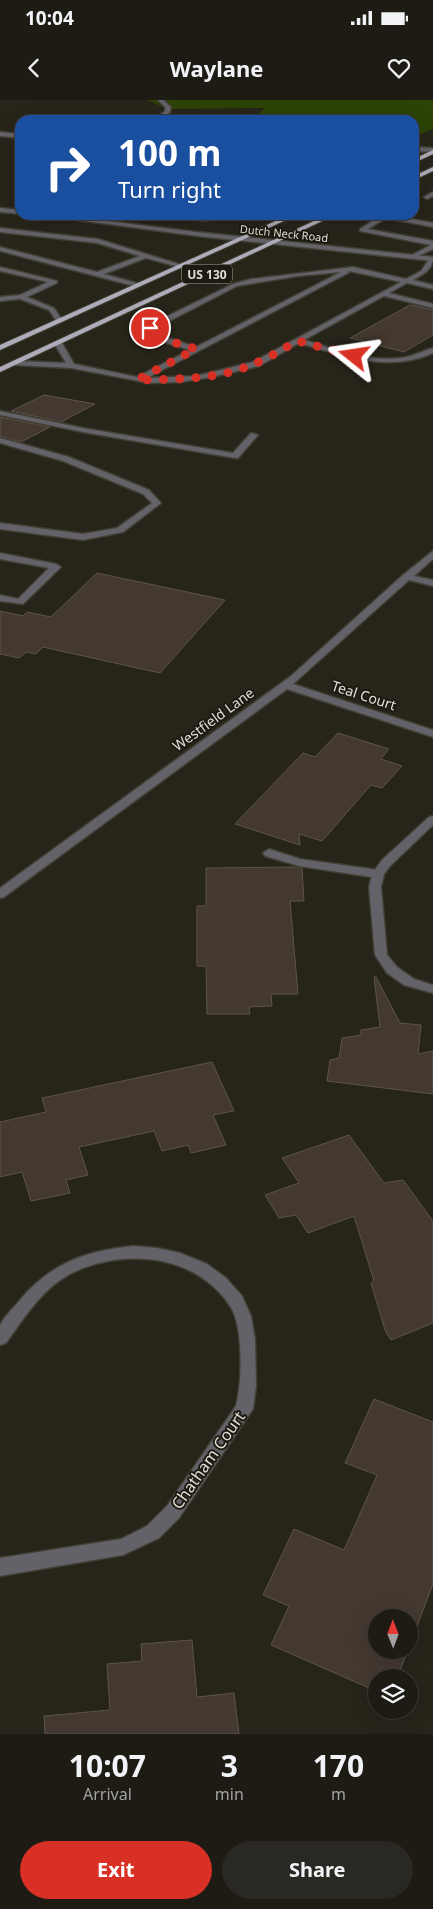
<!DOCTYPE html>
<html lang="en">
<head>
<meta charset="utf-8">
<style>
  :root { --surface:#1d1b14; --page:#2a2822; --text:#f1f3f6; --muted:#a0a1a0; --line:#3b3934; --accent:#d93025 }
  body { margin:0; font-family:"Noto Sans",sans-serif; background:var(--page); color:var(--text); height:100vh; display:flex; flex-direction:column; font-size:19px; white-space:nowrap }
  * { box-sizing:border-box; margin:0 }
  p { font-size:16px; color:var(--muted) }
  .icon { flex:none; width:28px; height:28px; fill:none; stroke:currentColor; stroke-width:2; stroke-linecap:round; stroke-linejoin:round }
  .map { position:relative; height:1634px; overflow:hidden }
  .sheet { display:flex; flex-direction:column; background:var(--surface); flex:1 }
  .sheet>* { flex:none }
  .banner { position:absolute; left:15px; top:15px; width:404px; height:105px; border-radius:15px; box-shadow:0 5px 20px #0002,0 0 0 1px var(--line); background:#1a4fa0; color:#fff; overflow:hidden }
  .needle { width:32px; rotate:359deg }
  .controls { position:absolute; left:368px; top:1509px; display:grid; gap:10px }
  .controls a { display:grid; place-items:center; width:50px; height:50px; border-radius:50%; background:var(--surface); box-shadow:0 5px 20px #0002,0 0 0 1px var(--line); font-size:25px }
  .pin { position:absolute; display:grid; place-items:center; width:42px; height:42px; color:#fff; margin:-21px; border:2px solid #fff; border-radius:50%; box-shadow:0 1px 5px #0007 }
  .me { position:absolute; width:55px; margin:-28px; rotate:285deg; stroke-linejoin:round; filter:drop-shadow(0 0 4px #0008) }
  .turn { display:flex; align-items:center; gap:18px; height:105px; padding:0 20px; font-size:22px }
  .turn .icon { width:65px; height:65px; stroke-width:2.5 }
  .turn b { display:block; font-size:35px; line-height:42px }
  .eta { display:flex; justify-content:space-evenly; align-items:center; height:85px; text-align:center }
  .eta b { font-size:30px; font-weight:700; line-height:35px }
  .action { display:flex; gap:10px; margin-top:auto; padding:10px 20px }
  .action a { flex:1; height:58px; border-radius:30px; background:var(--accent); color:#fff; font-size:20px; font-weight:700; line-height:58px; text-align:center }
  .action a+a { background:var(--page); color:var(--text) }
  .status { display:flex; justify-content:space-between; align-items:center; height:35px; padding:0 25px; background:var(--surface); direction:ltr }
  .status svg { height:14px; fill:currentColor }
  header { display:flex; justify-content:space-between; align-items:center; height:65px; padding:0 20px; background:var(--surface); font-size:22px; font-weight:700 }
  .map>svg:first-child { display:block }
  .green { fill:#2c4305 }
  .building { fill:#433931; stroke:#5d534a }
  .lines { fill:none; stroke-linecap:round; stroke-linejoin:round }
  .service-casing { stroke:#413e34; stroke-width:3 }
  .minor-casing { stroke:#413e34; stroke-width:3 }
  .tertiary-casing { stroke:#413e34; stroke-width:3 }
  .trunk-casing { stroke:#413e34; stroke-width:2 }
  .service { fill:#636268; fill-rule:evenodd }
  .minor { fill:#636268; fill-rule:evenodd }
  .tertiary { fill:#636268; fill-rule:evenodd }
  .trunk { fill:#aeacb9; fill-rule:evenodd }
  .route { stroke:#d93025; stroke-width:9; stroke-dasharray:0 16.2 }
  .labels { text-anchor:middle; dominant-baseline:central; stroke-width:4; stroke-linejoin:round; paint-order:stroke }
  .far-street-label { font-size:11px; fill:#e0ded7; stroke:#1d1b11 }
  .shield { fill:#1d1b11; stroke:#a6a49c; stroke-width:1 }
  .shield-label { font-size:12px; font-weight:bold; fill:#e0ded7 }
  .street-label { font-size:14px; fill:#e0ded7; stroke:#1d1b11 }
  .near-street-label { font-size:16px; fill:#e0ded7; stroke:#1d1b11 }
</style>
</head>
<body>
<div class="status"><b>10:04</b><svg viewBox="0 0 49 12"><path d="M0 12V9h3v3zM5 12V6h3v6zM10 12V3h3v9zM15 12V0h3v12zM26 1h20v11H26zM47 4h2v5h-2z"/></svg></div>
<header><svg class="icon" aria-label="back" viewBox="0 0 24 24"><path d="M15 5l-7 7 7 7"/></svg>Waylane<svg class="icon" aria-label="heart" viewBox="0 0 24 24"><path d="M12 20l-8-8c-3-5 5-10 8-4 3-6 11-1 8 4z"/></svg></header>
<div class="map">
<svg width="433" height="1634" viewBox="0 0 433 1634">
  <rect width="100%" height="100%" fill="#27241a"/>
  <path class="green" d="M147 0H433V29L414 37V20H251L265 8 168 9Z"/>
  <g class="building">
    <path d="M410 205 433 210V235L404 252 350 238Z"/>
    <path d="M44 295 95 304 61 322 11 311Z"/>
    <path d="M0 317 50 327 21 342 0 336Z"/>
    <path d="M97 473 225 500 160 573 43 547 36 554 26 552 19 558 0 554V511L23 516 27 512 51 517Z"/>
    <path d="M338 633 389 649 381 659 402 666 382 688 371 685 322 741 299 734 300 745 235 724 303 653 315 657Z"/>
    <path d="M297 767 302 768 304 801H290L298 894H271L272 906 249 907 250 914H207L206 866H197V806H206V768Z"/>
    <path d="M374 877H376L400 923 421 925 418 954 433 951V994L327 981 330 960 339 958 342 938 361 935V930L380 927Z"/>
    <path d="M212 962 234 1011 213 1015 226 1045 191 1053 188 1045 162 1051 154 1031 79 1047 88 1075 66 1080 70 1093 31 1101 22 1072 0 1077V1022L46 1012 42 998Z"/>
    <path d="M349 1035 384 1083 403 1080 433 1121V1223L391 1240 385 1230 371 1183 374 1181 354 1116 308 1133 296 1115 279 1118 265 1095 299 1083 282 1058Z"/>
    <path d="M374 1299 433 1322V1484L409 1547V1518H376V1550H408L397 1578H376V1591L271 1545 289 1506 263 1495 294 1429 344 1450 377 1375 345 1363Z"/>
    <path d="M192 1540 197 1597 234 1593 239 1634H45L44 1616 110 1610 107 1564 142 1561 141 1544Z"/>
  </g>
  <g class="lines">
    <defs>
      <g id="service">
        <path d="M414 47 433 48V52L414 51Z"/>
        <path d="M433 92V96L427 99 424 97Z"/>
        <path d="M211 115H218C213 120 203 123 197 119Z"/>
        <path d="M276 115H283L288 119 283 120Z"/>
        <path d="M356 115H390L433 123V127L386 118 368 129 433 141V149L414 158H410V156L431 145 360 131V129L377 118Z"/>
        <path d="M0 128 98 139 185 166 182 168 146 158 104 174 140 184V186L138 187 0 151V147L97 172 140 156 97 143 0 132Z"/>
        <path d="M433 157C433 170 422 175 413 180L433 185V189L407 183 389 193 433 204V208L384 196 304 240C335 249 367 262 400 258 412 257 422 251 433 248V253C388 273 344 256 299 243L259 266 212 277 180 282 149 283 71 268 15 265 11 263 15 261 66 263 54 243 58 241 62 243 74 264 137 277 190 250 153 239 146 228 147 226 233 184 251 179 353 167 406 179 421 171 430 158ZM349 171 401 182 253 262 196 276 147 278 348 173ZM341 172 196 247 159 235 154 229 237 186 298 176Z"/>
        <path d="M0 167 57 181V183L27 197 54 208 63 221 61 222H57L49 210 20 199 0 201V197L20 195 48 182 0 171Z"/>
        <path d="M0 311 88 329 233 353 251 333 258 335 238 358H235L88 333 0 315Z"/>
        <path d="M0 338 69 357 149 390 161 403 123 432 83 440 0 429V423L83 434 117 428 152 403 143 394 63 361 0 343Z"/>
        <path d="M0 453 56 464 61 467 23 504 0 501V495L18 499 49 468 0 459Z"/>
        <path d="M269 749 300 759 378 770 384 774 378 778 299 766 265 756 263 753Z"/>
      </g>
      <g id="minor">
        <path d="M158 0H163L171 7 170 12 161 20H155L165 11V7Z"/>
        <path d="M0 32 20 34V38L0 36Z"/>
        <path d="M433 451V459L414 476 433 480V486L409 480 293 584 433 630V637L287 589 4 797 0 798V788L291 576 403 475Z"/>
        <path d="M433 716V725L390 766 384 774 381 787 387 855 397 867 414 879 433 885V893L404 885 387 873 375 855 369 787 372 774 382 760 429 717Z"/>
        <path d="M133 1146 157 1148 180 1153 207 1164 226 1178 242 1196 251 1216 255 1239 256 1286 253 1309 179 1418 159 1438 123 1455 0 1476V1458L121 1439 147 1426 167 1406 236 1306C242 1284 244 1226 230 1206 196 1154 123 1147 70 1174 42 1189 24 1218 6 1243L0 1245C0 1239 0 1230 0 1226 3 1217 14 1208 19 1201 51 1163 85 1151 133 1146Z"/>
      </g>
      <g id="tertiary">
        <path d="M0 108 20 110V114L0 112Z"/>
        <path d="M40 115H58L197 132 433 157V161L197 136Z"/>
      </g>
      <g id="trunk">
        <path d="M433 50V54L414 63V59Z"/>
        <path d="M433 67V71L414 80V76Z"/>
        <path d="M289 115H297L0 250V245Z"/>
        <path d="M327 115H335L0 272V267Z"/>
      </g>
    </defs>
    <use href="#service" class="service-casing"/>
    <use href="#minor" class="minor-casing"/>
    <use href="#tertiary" class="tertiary-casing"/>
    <use href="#trunk" class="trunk-casing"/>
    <use href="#service" class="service"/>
    <use href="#minor" class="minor"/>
    <use href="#tertiary" class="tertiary"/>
    <use href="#trunk" class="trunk"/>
  </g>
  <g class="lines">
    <path class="route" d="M150 228 156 237 196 249 137 280C176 279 220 280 256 263 271 257 284 248 298 241L354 256"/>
  </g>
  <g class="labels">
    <g class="far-street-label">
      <text transform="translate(284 133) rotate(6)">Dutch Neck Road</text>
    </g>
    <rect class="shield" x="182" y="164.5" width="50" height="19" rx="4"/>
    <g class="shield-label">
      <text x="207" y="174">US 130</text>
    </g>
    <g class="street-label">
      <text transform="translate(364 595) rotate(18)">Teal Court</text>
      <text transform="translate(213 619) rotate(-36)">Westfield Lane</text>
    </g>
    <g class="near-street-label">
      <text transform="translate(208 1360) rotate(-55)">Chatham Court</text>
    </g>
  </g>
</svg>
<div class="controls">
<a><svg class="needle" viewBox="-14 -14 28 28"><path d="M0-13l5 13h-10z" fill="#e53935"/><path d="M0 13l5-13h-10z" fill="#a0a1a0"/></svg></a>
<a><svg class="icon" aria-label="layers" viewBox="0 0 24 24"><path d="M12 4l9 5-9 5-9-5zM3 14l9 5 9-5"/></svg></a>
</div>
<div class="pin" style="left:150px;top:228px;background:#d93025"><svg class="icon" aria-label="arrive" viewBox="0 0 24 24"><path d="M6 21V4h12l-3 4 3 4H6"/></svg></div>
<svg class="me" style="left:354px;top:256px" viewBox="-20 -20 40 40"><path d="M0-17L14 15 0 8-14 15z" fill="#d93025" stroke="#fff" stroke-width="4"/></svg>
<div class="banner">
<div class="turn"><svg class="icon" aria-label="right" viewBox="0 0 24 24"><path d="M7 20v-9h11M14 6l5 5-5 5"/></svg><div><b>100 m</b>Turn right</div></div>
</div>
</div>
<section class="sheet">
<div class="eta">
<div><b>10:07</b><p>Arrival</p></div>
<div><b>3</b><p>min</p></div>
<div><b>170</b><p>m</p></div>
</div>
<div class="action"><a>Exit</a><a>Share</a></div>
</section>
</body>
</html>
